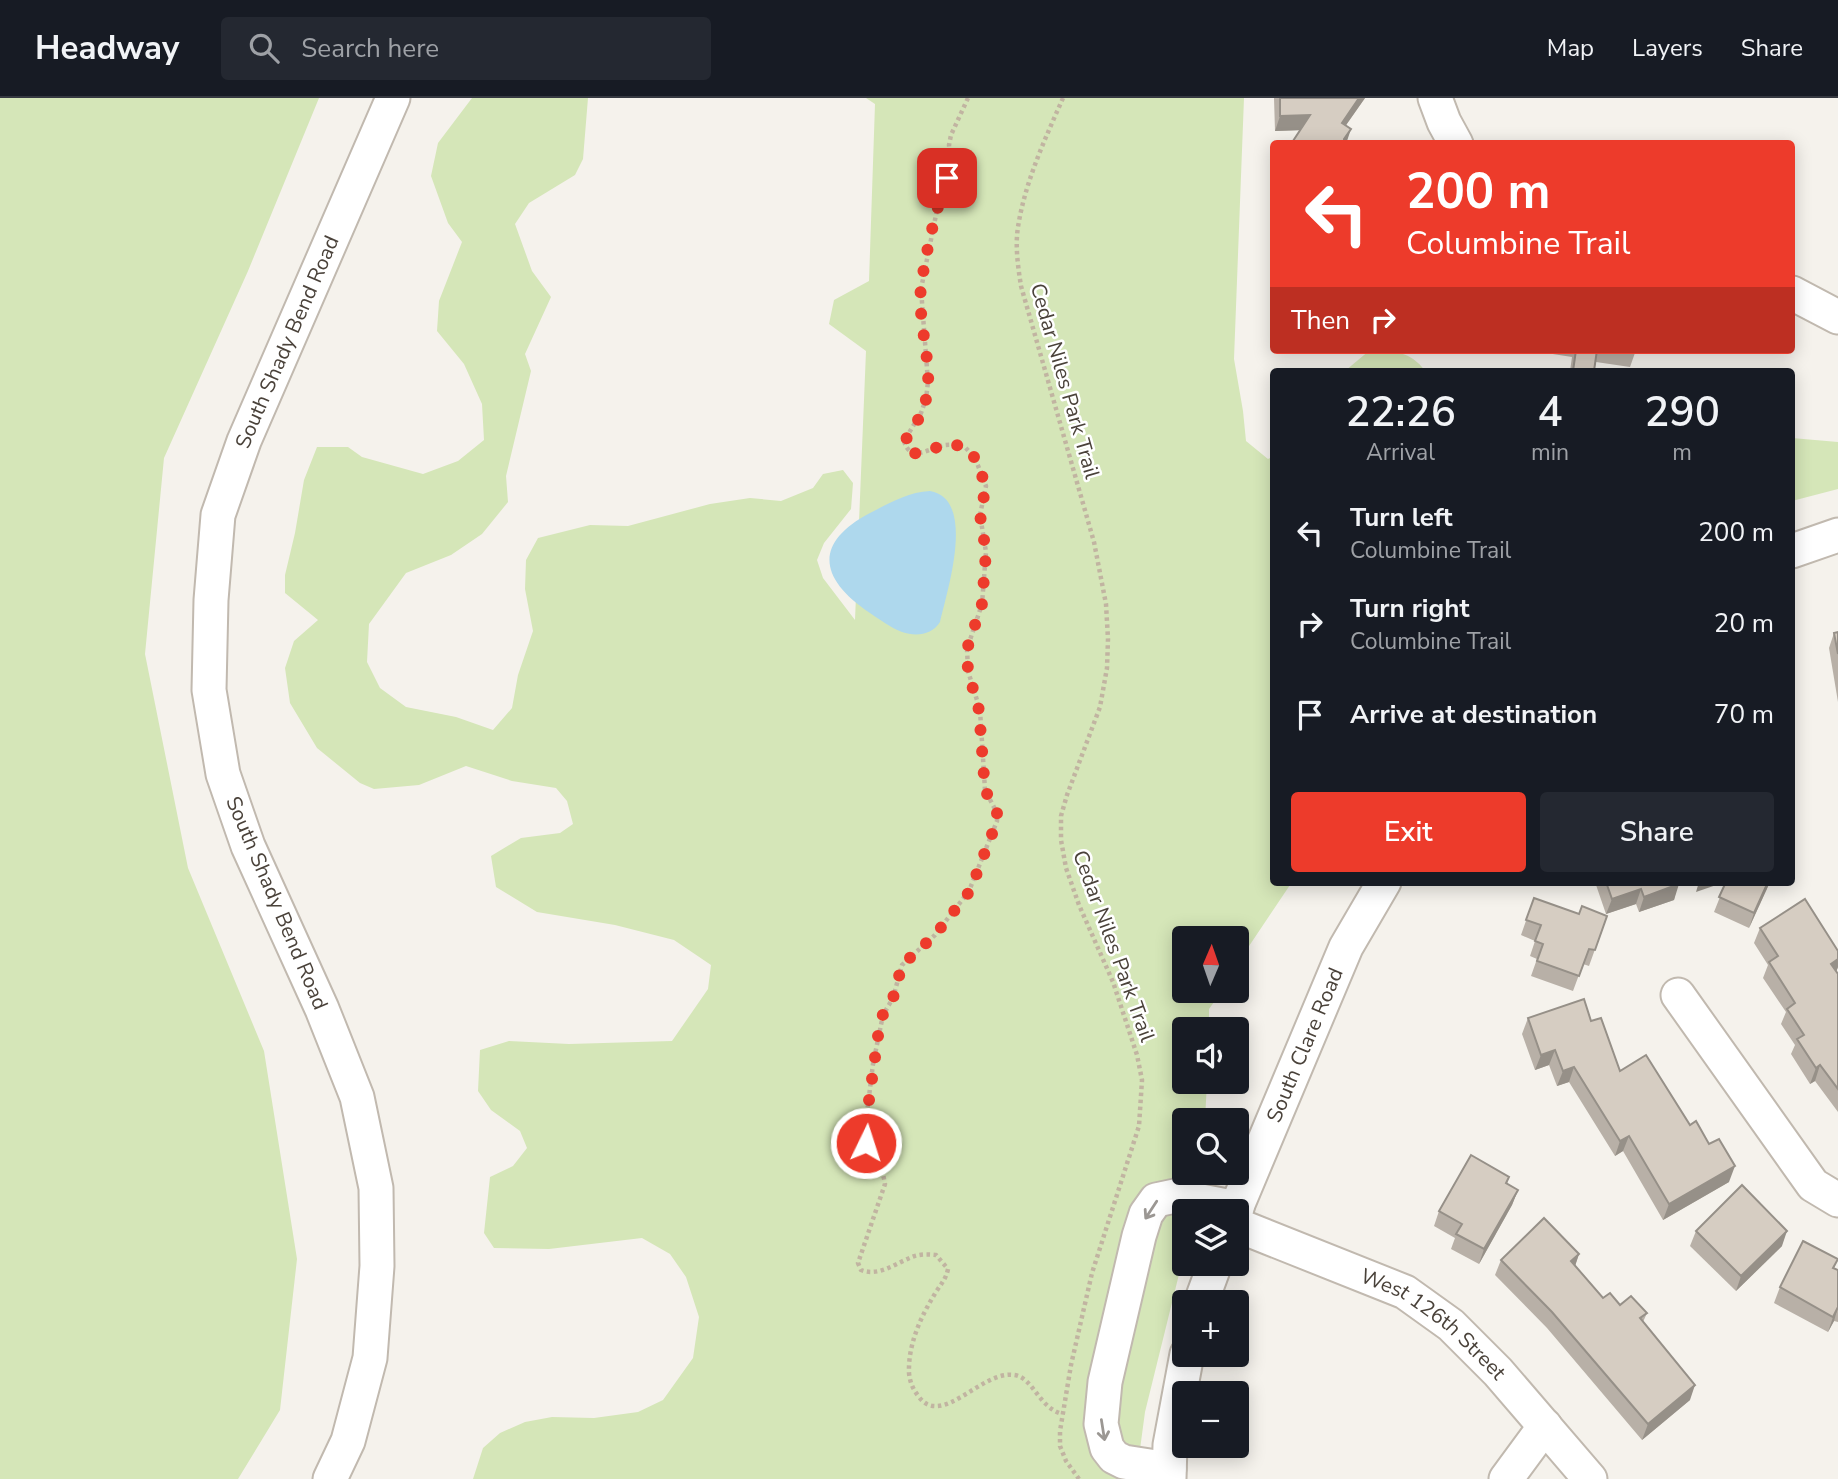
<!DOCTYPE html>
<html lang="en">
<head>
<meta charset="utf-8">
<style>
  :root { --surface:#171b24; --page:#242831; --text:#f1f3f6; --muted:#9ea1a6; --line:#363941; --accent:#ed3b2b }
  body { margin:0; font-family:"Nunito Sans",sans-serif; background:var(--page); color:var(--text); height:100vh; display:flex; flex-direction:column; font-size:26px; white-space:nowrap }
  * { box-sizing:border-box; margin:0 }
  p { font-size:23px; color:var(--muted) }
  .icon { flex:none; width:38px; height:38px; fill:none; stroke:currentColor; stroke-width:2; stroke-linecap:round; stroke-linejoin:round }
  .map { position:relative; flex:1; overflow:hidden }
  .sheet { position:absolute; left:1270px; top:270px; width:525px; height:518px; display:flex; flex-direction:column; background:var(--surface); border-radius:7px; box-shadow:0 4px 18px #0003 }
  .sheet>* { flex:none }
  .hud { position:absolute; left:1270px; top:42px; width:525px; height:214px; border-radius:7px; box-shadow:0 4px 18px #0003; background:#ed3b2b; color:#fff; overflow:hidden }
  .needle { width:46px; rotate:2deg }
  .controls { position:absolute; left:1172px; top:828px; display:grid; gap:14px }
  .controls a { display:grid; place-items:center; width:77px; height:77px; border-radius:7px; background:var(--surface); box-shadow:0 4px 18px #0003; font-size:35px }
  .pin { position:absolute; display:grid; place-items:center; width:60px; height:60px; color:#fff; margin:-30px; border-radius:14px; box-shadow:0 4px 10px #0006 }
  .me { position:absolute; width:77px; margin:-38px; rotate:4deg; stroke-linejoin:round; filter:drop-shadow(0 0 5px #0008) }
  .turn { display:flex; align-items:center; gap:24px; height:147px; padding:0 21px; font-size:32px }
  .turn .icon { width:91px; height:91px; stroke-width:2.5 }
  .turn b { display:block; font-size:49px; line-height:60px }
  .then { display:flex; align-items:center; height:66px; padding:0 21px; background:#0003; gap:14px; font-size:26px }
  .eta { display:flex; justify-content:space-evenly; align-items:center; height:119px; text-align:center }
  .eta b { font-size:42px; font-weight:600; line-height:49px }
  .primary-button { display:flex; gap:14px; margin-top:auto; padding:14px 21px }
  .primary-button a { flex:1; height:80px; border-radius:7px; background:var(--accent); color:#fff; font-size:28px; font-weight:600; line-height:80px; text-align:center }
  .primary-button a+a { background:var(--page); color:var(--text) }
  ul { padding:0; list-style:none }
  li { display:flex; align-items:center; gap:21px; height:91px; padding:0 21px }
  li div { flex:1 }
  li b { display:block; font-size:26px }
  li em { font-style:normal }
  header { display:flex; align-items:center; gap:42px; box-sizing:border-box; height:98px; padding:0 35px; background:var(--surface); border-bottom:2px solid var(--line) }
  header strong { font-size:33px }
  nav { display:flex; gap:38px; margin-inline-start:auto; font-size:24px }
  .search { width:490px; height:63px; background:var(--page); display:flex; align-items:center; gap:18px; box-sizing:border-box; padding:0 24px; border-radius:7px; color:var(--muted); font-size:26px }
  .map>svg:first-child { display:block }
  .green { fill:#d5e6b8 }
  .water { fill:#aed8ed }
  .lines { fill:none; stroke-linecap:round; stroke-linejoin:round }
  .minor-casing { stroke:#c1b9af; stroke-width:37 }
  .path { stroke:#c1b4a1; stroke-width:4.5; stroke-dasharray:3.5 3.5; stroke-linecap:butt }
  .minor { stroke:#fff; stroke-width:33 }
  .wall { fill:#b8b0a7 }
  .shaded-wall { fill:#969088 }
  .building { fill:#d6cdc2; stroke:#969088; stroke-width:2 }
  .oneway { stroke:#9b9793 }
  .route { stroke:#ed3b2b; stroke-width:12; stroke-dasharray:0 21.6 }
  .labels { text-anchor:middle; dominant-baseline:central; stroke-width:5; stroke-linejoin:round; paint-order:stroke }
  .street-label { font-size:21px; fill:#4a423a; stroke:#fff }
</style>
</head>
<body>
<header>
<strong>Headway</strong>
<div class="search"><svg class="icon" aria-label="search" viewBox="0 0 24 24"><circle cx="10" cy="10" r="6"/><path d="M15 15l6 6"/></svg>Search here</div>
<nav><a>Map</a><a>Layers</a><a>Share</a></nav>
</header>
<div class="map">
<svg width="1838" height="1381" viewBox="0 0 1838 1381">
  <rect width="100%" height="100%" fill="#f5f2ec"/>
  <g class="green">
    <path d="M0 0H319L248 173 164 360 145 556 188 770 264 953 297 1161 280 1312 238 1381H0Z"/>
    <path d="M472 0H588L583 61 575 77 529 105 515 126 532 173 551 199 525 256 531 273 506 378 508 404 482 436 451 457 406 475 369 526 367 564 380 590 406 609 456 619 493 632 512 610 518 577 533 533 525 491 526 462 538 440 590 427 628 428 710 406 750 400 781 403 813 390 823 376 843 372 853 385 851 411 824 445 817 462 823 480 855 522 866 253 829 226 834 202 869 183 875 6 866 0H1244L1234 261 1243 313 1246 343 1268 361 1274 358V784H1292L1237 866V840H1185V892L1222 893 1209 911V931H1185V984H1207L1205 1022H1185V1074L1203 1075 1195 1113H1185V1152L1145 1314 1136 1381H473L483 1350 500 1335 525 1324 552 1319 594 1320 638 1314 663 1302 693 1260 699 1219 686 1179 670 1156 642 1140 549 1151 494 1150 484 1135 490 1079 513 1068 527 1050 520 1033 491 1012 478 993 480 952 509 943 569 946 672 943 708 891 711 867 674 842 615 827 537 814 496 789 491 758 521 740 560 735 573 726 567 703 556 690 512 683 466 668 419 687 374 691 360 685 317 650 290 605 285 570 294 543 318 522 285 495V477L295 435 304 382 317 349H348L362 359 423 376 458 363 484 342 482 306 464 266 437 233 439 203 462 144 448 125 431 78 438 45Z"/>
    <path d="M1370 252C1391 252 1411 253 1425 273H1345Z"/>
    <path d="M1792 340 1838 344V391L1792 403Z"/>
  </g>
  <path class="water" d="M930 393C977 401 947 493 940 524 932 537 916 539 902 534 891 530 879 521 870 515 819 481 813 445 870 415 890 405 908 394 930 393Z"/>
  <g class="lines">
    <defs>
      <g id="minor">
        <path d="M1435 0 1444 24 1456 46"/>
        <path d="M1792 195 1838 219"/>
        <path d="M1792 453 1838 437"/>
        <path d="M1678 897 1813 1087 1838 1102"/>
        <path id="s1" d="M1235 1113 1346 849 1384 784"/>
        <path id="s2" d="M1237 1127 1405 1194 1451 1227 1498 1274 1590 1381"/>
        <path d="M1201 1204 1215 1166"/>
        <path d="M1169 1371 1124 1364 1114 1359 1107 1350 1101 1326 1105 1284 1139 1138 1146 1116 1156 1102 1175 1098 1237 1110"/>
        <path id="s3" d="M330 1381 348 1343 370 1260 377 1168 376 1090 357 999 322 911 248 748 223 676 209 592 211 502 218 417 244 343 393 0"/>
        <path d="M1169 1381 1170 1347 1187 1256"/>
        <path d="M1506 1381 1545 1328"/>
      </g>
    </defs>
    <use href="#minor" class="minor-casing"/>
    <g class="path">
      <path d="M968 0 951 37 949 47 951 69 938 107 921 191 928 284 926 301 921 315 904 343C910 364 926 352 941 348 948 346 956 347 964 348L975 360 986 388 980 417 986 454 982 506 967 551 968 573 980 612 985 692 997 715V723L969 793 935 837 902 867 893 900 883 917 873 966 865 1031 866 1045 883 1076 885 1086 858 1165 861 1172C879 1179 896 1165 912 1159 919 1156 928 1156 936 1157L948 1171C946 1181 941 1186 936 1194 921 1218 908 1246 909 1275 910 1285 913 1291 919 1299 942 1330 982 1272 1014 1277 1033 1279 1038 1309 1062 1316"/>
      <path d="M1063 0C1045 41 1025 84 1018 129 1015 148 1018 169 1021 188L1094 444 1106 506 1108 541 1107 570 1100 609 1067 697 1061 718V742L1066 770 1079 807 1113 884 1137 957 1142 982 1139 1028 1092 1175 1071 1267 1060 1333V1348L1066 1363 1079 1381"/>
    </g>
    <use href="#minor" class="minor"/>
  </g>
  <g class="wall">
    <path d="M1274 0H1365L1346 27V46H1292L1300 32 1275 33Z"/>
    <path d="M1527 252H1636L1630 269 1596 264 1594 273H1570L1572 259Z"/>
    <path d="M1838 534V604L1829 550 1834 535Z"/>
    <path d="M1595 784H1678L1674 802 1639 814 1636 806 1606 816Z"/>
    <path d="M1726 784H1770L1749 830 1714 814Z"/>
    <path d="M1534 800 1579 816 1607 818 1589 868 1583 866 1573 893 1531 878 1537 861 1530 858 1535 843 1521 837Z"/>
    <path d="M1760 830 1838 853V869L1836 874 1838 876V1014L1815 983 1810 986 1791 956 1795 947 1781 926 1786 914 1763 880 1768 867 1754 845Z"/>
    <path d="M1528 920 1591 923 1620 973 1690 1027 1729 1084 1663 1122 1623 1053 1615 1058 1569 984 1557 988 1549 967 1535 972 1522 936Z"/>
    <path d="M1509 1079 1507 1086 1518 1092 1512 1107 1479 1166 1451 1151 1455 1140 1434 1128 1439 1113Z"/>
    <path d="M1696 1133 1782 1148 1736 1193 1690 1148Z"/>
    <path d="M1579 1156 1575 1168 1603 1200 1620 1207 1647 1215 1643 1224 1690 1302 1642 1342 1547 1230 1495 1177 1501 1162Z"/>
    <path d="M1838 1161 1834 1170 1838 1172V1224L1834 1223 1828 1234 1774 1205 1780 1189Z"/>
  </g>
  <g class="shaded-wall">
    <path d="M1359 0H1365L1337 40 1342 25Z"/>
    <path d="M1310 17 1305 32 1275 33 1280 18Z"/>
    <path d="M1351 31 1346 46H1343L1344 41Z"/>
    <path d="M1699 784H1725L1696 794Z"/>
    <path d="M1768 784H1770L1749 830 1754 815Z"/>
    <path d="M1679 786 1674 802 1639 814 1644 799Z"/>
    <path d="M1641 791 1636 806 1606 816 1612 801Z"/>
    <path d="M1838 861V869L1836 874 1831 866Z"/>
    <path d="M1555 952 1549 967 1535 972 1541 957Z"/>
    <path d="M1820 967 1815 983 1810 986 1816 970Z"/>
    <path d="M1574 969 1569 984 1557 988 1563 973Z"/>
    <path d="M1629 1038 1623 1053 1615 1058 1620 1043Z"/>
    <path d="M1735 1068 1729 1084 1663 1122 1669 1106Z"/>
    <path d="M1518 1092 1512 1107 1479 1166 1484 1151Z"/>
    <path d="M1787 1133 1782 1148 1736 1193 1741 1178Z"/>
    <path d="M1579 1156 1574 1171 1571 1163Z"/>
    <path d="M1838 1209 1834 1223 1828 1234 1833 1219Z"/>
    <path d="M1695 1287 1690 1302 1642 1342 1648 1326Z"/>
  </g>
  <g class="building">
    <path d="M1280 0H1359L1342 25 1351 31 1344 41V46H1293V43L1310 17 1280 18Z"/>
    <path d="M1576 252H1597L1594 273H1573Z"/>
    <path d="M1838 534V556L1834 535Z"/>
    <path d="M1606 784H1678L1679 786 1644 799 1641 791 1612 801Z"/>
    <path d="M1726 784H1768L1754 815 1719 799Z"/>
    <path d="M1534 800 1579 816 1582 808 1607 818 1595 852 1589 851 1579 878 1537 863 1543 846 1535 843 1541 827 1526 822Z"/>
    <path d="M1805 801 1838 853V861L1831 866 1838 876V991L1820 967 1816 970 1797 941 1804 937 1787 911 1795 905 1769 864 1778 858 1760 830Z"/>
    <path d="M1584 901 1591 923 1601 920 1620 973 1646 957 1690 1027 1696 1023 1709 1046 1719 1041 1735 1068 1669 1106 1629 1038 1620 1043 1574 969 1563 973 1555 952 1541 957 1528 920Z"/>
    <path d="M1471 1057 1509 1079 1506 1085 1518 1092 1484 1151 1456 1136 1462 1126 1439 1113Z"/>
    <path d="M1742 1087 1787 1133 1741 1178 1696 1133Z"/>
    <path d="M1544 1120 1579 1156 1571 1163 1603 1200 1610 1195 1620 1207 1631 1198 1647 1215 1640 1220 1695 1287 1648 1326 1552 1214 1501 1162Z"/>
    <path d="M1803 1143 1838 1161 1833 1170 1838 1172V1209L1833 1219 1780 1189Z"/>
  </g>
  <defs><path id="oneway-shaft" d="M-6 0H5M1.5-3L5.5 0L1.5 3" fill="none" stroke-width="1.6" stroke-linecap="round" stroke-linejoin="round" transform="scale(1.75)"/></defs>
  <g class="oneway">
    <use href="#oneway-shaft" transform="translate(1151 1112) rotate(123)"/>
    <use href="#oneway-shaft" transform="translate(1103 1332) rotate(81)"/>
  </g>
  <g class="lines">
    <path class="route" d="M866 1045 865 1031 878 938 883 916 893 900 902 867 935 837 970 793 997 723V715L985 692 979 612 968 573 967 551 982 506 986 454 980 417 986 388 975 360 964 348C956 347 948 346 941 348 927 352 910 364 904 344 913 331 923 316 926 301 934 269 917 224 921 189 926 153 935 115 947 80"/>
  </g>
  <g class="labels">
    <g class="street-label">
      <text stroke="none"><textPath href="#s3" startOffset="1188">South Shady Bend Road</textPath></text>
      <text transform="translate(1065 283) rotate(74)">Cedar Niles Park Trail</text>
      <text transform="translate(277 805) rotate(67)">South Shady Bend Road</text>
      <text transform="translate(1114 848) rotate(70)">Cedar Niles Park Trail</text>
      <text stroke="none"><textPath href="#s1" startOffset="180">South Clare Road</textPath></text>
      <text stroke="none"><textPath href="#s2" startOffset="222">West 126th Street</textPath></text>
    </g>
  </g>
</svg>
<div class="controls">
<a><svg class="needle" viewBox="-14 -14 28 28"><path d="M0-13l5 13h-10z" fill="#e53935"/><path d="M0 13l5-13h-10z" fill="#9ea1a6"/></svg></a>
<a><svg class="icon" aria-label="sound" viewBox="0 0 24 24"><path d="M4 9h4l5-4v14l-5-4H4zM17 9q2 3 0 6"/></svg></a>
<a><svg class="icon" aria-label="search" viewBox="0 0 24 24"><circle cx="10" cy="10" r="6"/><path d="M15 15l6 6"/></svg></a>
<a><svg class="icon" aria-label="layers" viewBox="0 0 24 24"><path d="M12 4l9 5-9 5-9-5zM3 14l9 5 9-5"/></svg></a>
<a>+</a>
<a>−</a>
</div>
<div class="pin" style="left:947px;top:80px;background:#d93025"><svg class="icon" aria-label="arrive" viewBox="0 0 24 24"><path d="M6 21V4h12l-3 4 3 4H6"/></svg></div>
<svg class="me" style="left:866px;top:1045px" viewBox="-20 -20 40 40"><circle r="17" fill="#ed3b2b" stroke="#fff" stroke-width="3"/><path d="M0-11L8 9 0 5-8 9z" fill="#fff"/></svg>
<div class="hud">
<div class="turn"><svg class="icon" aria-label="left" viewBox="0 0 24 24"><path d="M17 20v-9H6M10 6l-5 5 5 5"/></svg><div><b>200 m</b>Columbine Trail</div></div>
<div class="then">Then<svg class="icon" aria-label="right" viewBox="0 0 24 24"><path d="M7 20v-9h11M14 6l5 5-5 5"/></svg></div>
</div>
<section class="sheet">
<div class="eta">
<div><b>22:26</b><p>Arrival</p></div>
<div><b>4</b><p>min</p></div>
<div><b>290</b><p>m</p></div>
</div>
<ul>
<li><svg class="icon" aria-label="left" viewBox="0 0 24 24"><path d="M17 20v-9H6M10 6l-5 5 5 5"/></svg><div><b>Turn left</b><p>Columbine Trail</p></div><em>200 m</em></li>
<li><svg class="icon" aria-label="right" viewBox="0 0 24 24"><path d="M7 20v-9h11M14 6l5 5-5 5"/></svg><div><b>Turn right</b><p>Columbine Trail</p></div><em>20 m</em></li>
<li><svg class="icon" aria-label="arrive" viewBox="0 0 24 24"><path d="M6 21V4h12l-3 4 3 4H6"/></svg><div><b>Arrive at destination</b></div><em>70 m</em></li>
</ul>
<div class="primary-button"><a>Exit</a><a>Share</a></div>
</section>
</div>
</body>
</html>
